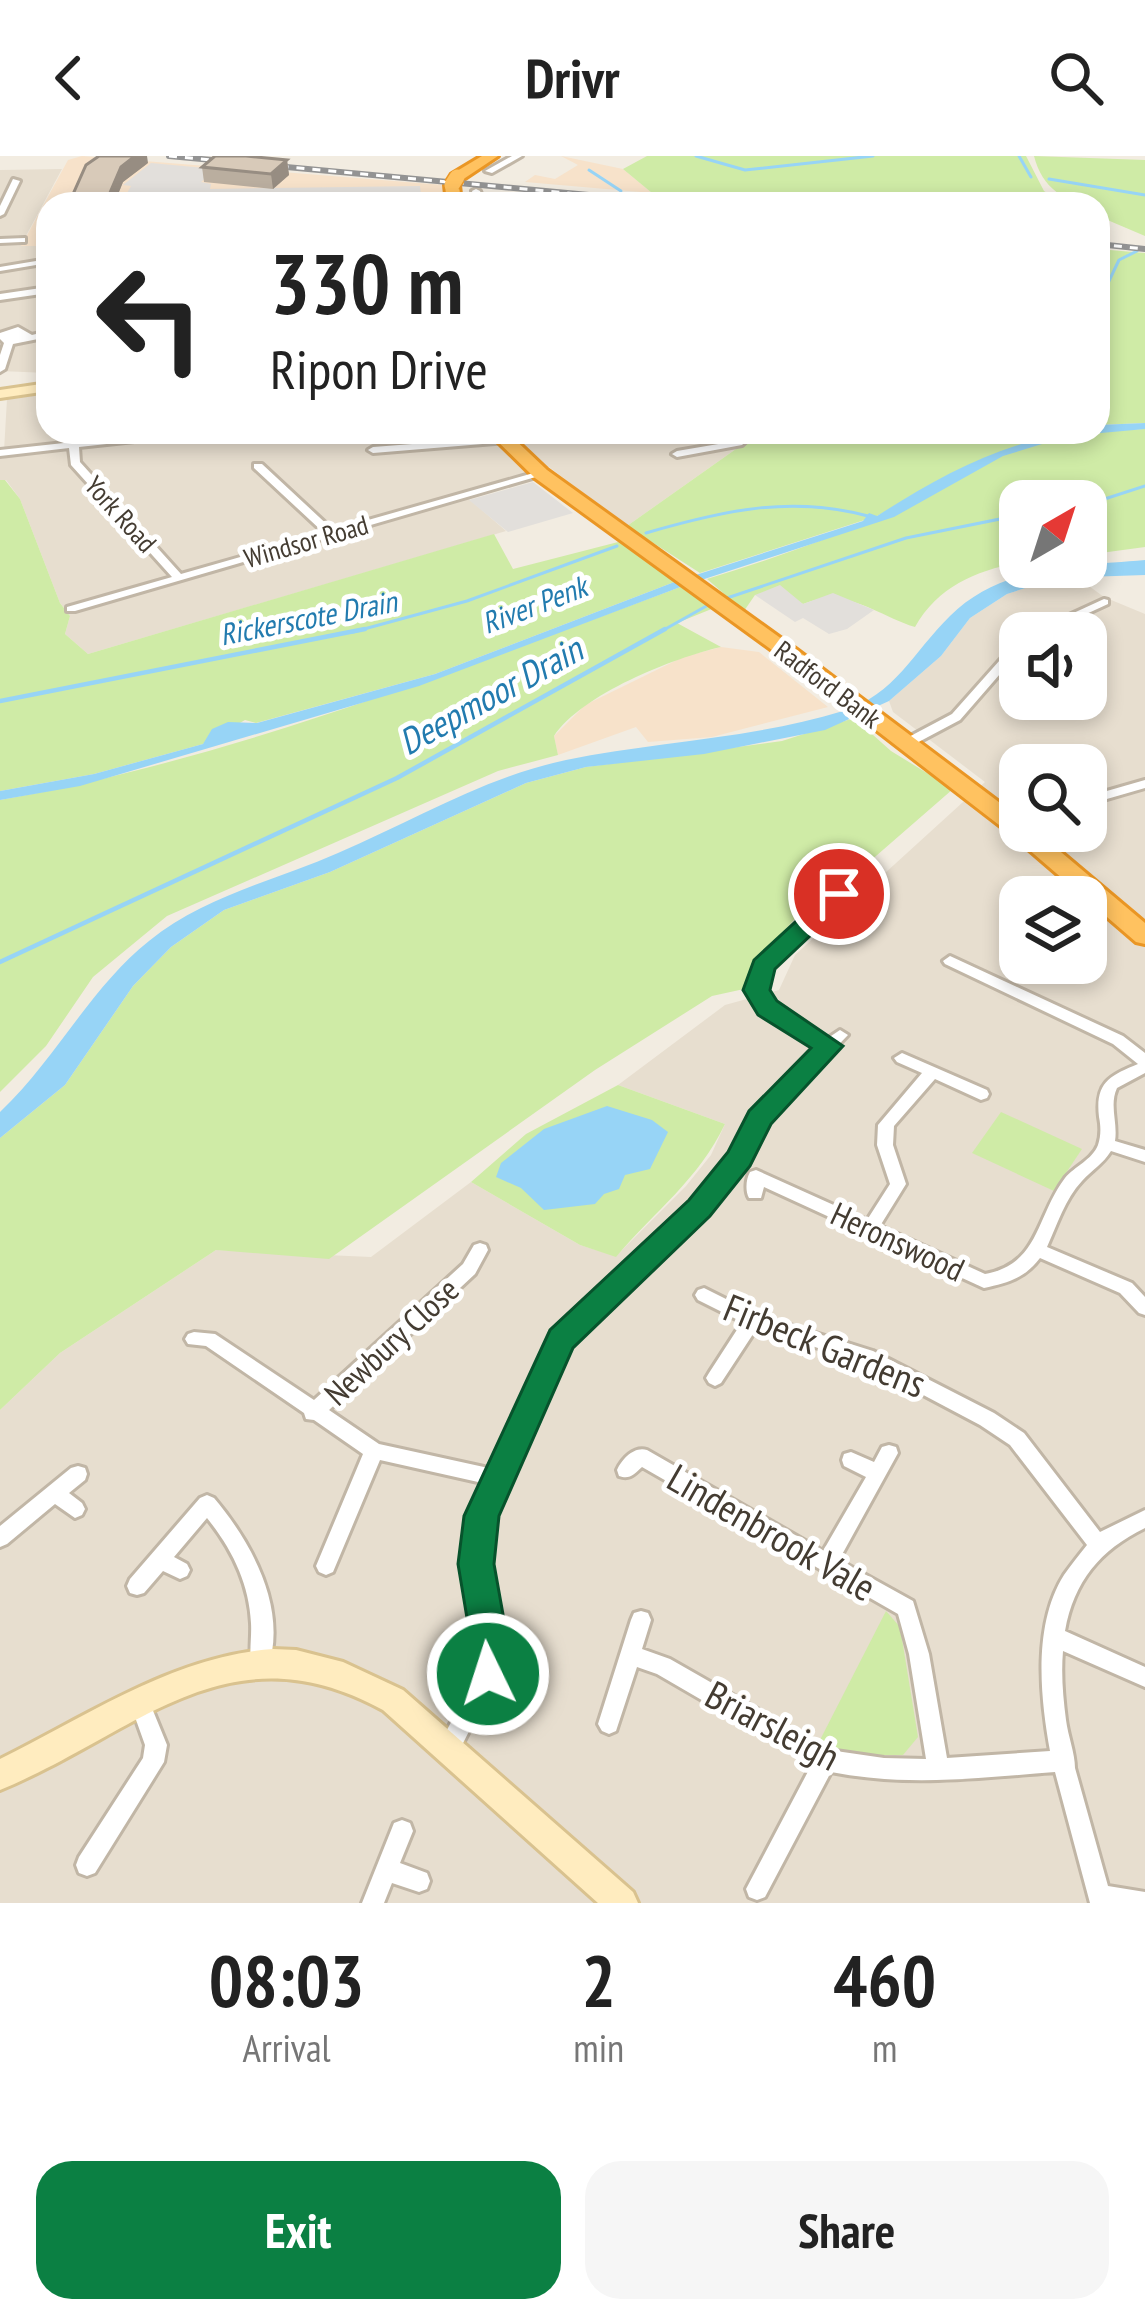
<!DOCTYPE html>
<html lang="en">
<head>
<meta charset="utf-8">
<style>
  :root { --surface:#fff; --page:#f6f6f6; --text:#222; --muted:#767676; --accent:#0b8043 }
  body { margin:0; font-family:"PT Sans Narrow",sans-serif; background:var(--page); color:var(--text); height:100vh; display:flex; flex-direction:column; font-size:45px; white-space:nowrap }
  * { box-sizing:border-box; margin:0 }
  p { font-size:39px; color:var(--muted) }
  .icon { flex:none; width:66px; height:66px; fill:none; stroke:currentColor; stroke-width:2; stroke-linecap:round; stroke-linejoin:round }
  .map { position:relative; height:1747px; overflow:hidden }
  .side { display:flex; flex-direction:column; background:var(--surface); flex:1 }
  .side>* { flex:none }
  .guide { position:absolute; left:36px; top:36px; width:1074px; height:252px; border-radius:36px; box-shadow:0 6px 18px #0003; background:#fff; color:var(--text); overflow:hidden }
  .needle { width:78px; rotate:39deg }
  .fabs { position:absolute; left:999px; top:324px; display:grid; gap:24px }
  .fabs a { display:grid; place-items:center; width:108px; height:108px; border-radius:24px; background:var(--surface); box-shadow:0 6px 18px #0003; font-size:60px }
  .pin { position:absolute; display:grid; place-items:center; width:102px; height:102px; color:#fff; margin:-51px; border:6px solid #fff; border-radius:50%; box-shadow:0 3px 12px #0007 }
  .me { position:absolute; width:132px; margin:-66px; rotate:356deg; stroke-linejoin:round; filter:drop-shadow(0 0 9px #0008) }
  .turn { display:flex; align-items:center; gap:42px; height:252px; padding:0 36px; font-size:54px }
  .turn .icon { width:156px; height:156px; stroke-width:2.5 }
  .turn b { display:block; font-size:84px; line-height:102px }
  .eta { display:flex; justify-content:space-evenly; align-items:center; height:204px; text-align:center }
  .eta b { font-size:72px; font-weight:700; line-height:84px }
  .cta { display:flex; gap:24px; margin-top:auto; padding:24px 36px }
  .cta a { flex:1; height:138px; border-radius:36px; background:var(--accent); color:#fff; font-size:48px; font-weight:700; line-height:138px; text-align:center }
  .cta a+a { background:var(--page); color:var(--text) }
  header { display:flex; justify-content:space-between; align-items:center; height:156px; padding:0 36px; background:var(--surface); font-size:54px; font-weight:700 }
  .map>svg:first-child { display:block }
  .residential { fill:#e7decf; fill-rule:evenodd }
  .commercial { fill:#f7e2ca }
  .green { fill:#cfeba6 }
  .parking { fill:#e2dfdb }
  .water { fill:#97d4f6 }
  .lines { fill:none; stroke-linecap:round; stroke-linejoin:round }
  .stream-far1 { stroke:#97d4f6; stroke-width:3 }
  .stream { stroke:#97d4f6; stroke-width:4.5 }
  .street-casing { stroke:#c1b6a6; stroke-width:6 }
  .secondary-casing { stroke:#d9c28f; stroke-width:6 }
  .highway-casing { stroke:#ea9624; stroke-width:6 }
  .street { fill:#fff; fill-rule:evenodd }
  .secondary { fill:#ffecbf; fill-rule:evenodd }
  .highway { fill:#ffc260; fill-rule:evenodd }
  .rail-casing { stroke:#939393; stroke-width:6 }
  .rail { stroke:#fff; stroke-width:3; stroke-dasharray:8; stroke-linecap:butt }
  .highway-bridge-casing { stroke:#ea9624; stroke-width:18; stroke-linecap:butt }
  .highway-bridge { stroke:#ffc260; stroke-width:15 }
  .wall { fill:#baae9f }
  .shaded-wall { fill:#978d82 }
  .building { fill:#d8cab9; stroke:#978d82; stroke-width:3 }
  .route { fill:#0b8043; stroke:#07532c; stroke-width:3 }
  .labels { text-anchor:middle; dominant-baseline:central; stroke-width:10; stroke-linejoin:round; paint-order:stroke }
  .far-street-label { font-size:27px; fill:#443c32; stroke:#fff }
  .far-water-label { font-size:30px; font-style:italic; fill:#227baf; stroke:#fff }
  .street-label { font-size:33px; fill:#443c32; stroke:#fff }
  .water-label { font-size:36px; font-style:italic; fill:#227baf; stroke:#fff }
  .near-street-label { font-size:39px; fill:#443c32; stroke:#fff }
</style>
</head>
<body>
<header><svg class="icon" aria-label="back" viewBox="0 0 24 24"><path d="M15 5l-7 7 7 7"/></svg>Drivr<svg class="icon" aria-label="search" viewBox="0 0 24 24"><circle cx="10" cy="10" r="6"/><path d="M15 15l6 6"/></svg></header>
<div class="map">
<svg width="1145" height="1747" viewBox="0 0 1145 1747">
  <rect width="100%" height="100%" fill="#f2ece1"/>
  <g class="residential">
    <path d="M62 13 21 89 48 90V217L0 215V14Z"/>
    <path d="M48 238V276H760L627 370 549 311 461 336 506 375 88 498 65 478 70 460 60 447 20 343 6 324H0V303L38 296 36 292 4 295 7 243Z"/>
    <path d="M1056 422H1078L1104 441 1145 458V1747H0V1254L60 1197 216 1094 371 1101 471 1026 580 1089 616 1100 686 1030 711 999 725 968 618 929 725 849 779 834 795 799 985 626 893 556 889 545 941 500 970 462 1007 438ZM1020 477H1086V543H1020ZM1020 609H1086V675H1020ZM1020 741H1086V807H1020Z"/>
  </g>
  <g class="commercial">
    <path d="M82 0 444 29 449 48H48V90H21L68 4Z"/>
    <path d="M561 0 623 13 652 37 525 26 535 19 555 23 578 9Z"/>
    <path d="M721 491 759 496 828 551 712 581 648 586 636 571 558 599 554 580 585 549 683 501Z"/>
  </g>
  <g class="green">
    <path d="M647 0H1026L1044 35 1064 48H768L652 37 623 13Z"/>
    <path d="M1034 0 1145 4V80L1098 60V48C1065 48 1042 32 1034 0Z"/>
    <path d="M1098 93 1145 97V267L1098 269V197L1107 180 1103 157 1098 156Z"/>
    <path d="M1145 273V391L1086 399V345H1020V406C976 415 938 430 915 471 875 458 845 430 803 448L793 442 755 439 744 455 707 423C783 400 854 373 926 342 946 333 962 318 982 308 1031 284 1090 275 1145 273Z"/>
    <path d="M760 276H1061L976 306 877 360 700 417 627 370Z"/>
    <path d="M0 324H5L20 343 60 447 70 460 65 478 88 498 494 378 513 413 622 385 677 425 435 518 256 567 245 564 203 588 94 618 0 635Z"/>
    <path d="M683 430 714 452 677 467 721 491C673 502 582 538 554 580L558 599 498 615 167 760 93 821 46 890 0 936V644C236 602 460 512 683 430Z"/>
    <path d="M854 562 891 595 953 633 853 720 805 717 798 721 816 740 755 806 744 833 712 840 595 914 329 1103 216 1094 60 1197 0 1254V982L65 929 133 830 171 791 224 754 330 716 526 627 586 611 782 585Z"/>
    <path d="M618 929 725 968C699 1023 655 1055 616 1101L580 1089 471 1026 526 978Z"/>
    <path d="M1001 956 1082 993 1054 1035 972 997Z"/>
    <path d="M886 1455 900 1471 918 1581 903 1599H851L820 1584Z"/>
  </g>
  <g class="parking">
    <path d="M151 7 216 13 201 26 211 28 210 33 420 30 422 48H121L131 30 123 29Z"/>
    <path d="M533 326 573 357 508 376 469 344Z"/>
    <path d="M780 429 803 448 833 437 874 454 847 473 829 478 803 462 795 466 755 439Z"/>
  </g>
  <g class="water">
    <path d="M1145 267V273L1068 280 1003 300 894 361 683 430 419 530 80 630 0 644V635L94 618 203 588 212 573 228 566 257 567 435 518 677 425 863 365 869 357 877 360C943 318 1018 276 1098 276V269Z"/>
    <path d="M1145 404V419L1056 422 1007 438 970 462 941 500 889 545 825 574 704 598 586 611 526 627 330 716 224 754 171 791 133 830 65 929 0 982V956C55 904 91 831 149 785 205 740 274 725 338 697 413 665 485 621 566 604 658 585 752 583 843 555 895 539 914 495 950 460 1002 408 1079 410 1145 404Z"/>
    <path d="M607 950 652 964 668 976 650 1013 625 1019 619 1033 604 1038 595 1048 544 1054 521 1032 496 1021 501 1007 544 973Z"/>
  </g>
  <g class="lines">
    <g class="stream-far1">
      <path d="M696 0 745 14 873 0"/>
      <path d="M1019 0 1031 21"/>
      <path d="M589 14 621 35"/>
      <path d="M1049 23 1145 39"/>
      <path d="M1098 129 1108 127 1119 104 1137 95"/>
      <path d="M1086 349 1145 330"/>
      <path d="M646 377C722 355 790 339 868 360"/>
      <path d="M721 444 906 382 1020 359"/>
      <path d="M353 476 467 445 617 390"/>
      <path d="M660 476 710 448"/>
    </g>
    <g class="stream">
      <path d="M0 545 365 473"/>
      <path d="M0 806 397 622 665 473"/>
    </g>
    <defs>
      <g id="street">
        <path d="M512 0H522L492 17 485 15Z"/>
        <path d="M13 23 20 25 4 58 0 60V50Z"/>
        <path d="M476 33 480 35 485 48H477L472 35Z"/>
        <path d="M25 82V86H22L0 87V83Z"/>
        <path d="M48 103V107L0 115V111Z"/>
        <path d="M48 131V137L0 144V138Z"/>
        <path d="M1098 170 1102 172V176H1098Z"/>
        <path d="M18 171 32 179 48 175V181L13 188 5 213 0 216V199L4 187 0 183V177Z"/>
        <path d="M164 276H195L190 279 79 291 80 306 181 418 324 377 254 312V308H262L333 374 537 316 546 318 75 455H67V451L172 421 71 309 69 292 0 300V294Z"/>
        <path d="M745 276H756L742 289 677 301 672 298 677 295 736 285Z"/>
        <path d="M504 281 509 284 507 286 373 297 368 294 373 291Z"/>
        <path d="M1104 443 1108 444V448L1045 477H1030Z"/>
        <path d="M1020 485V495L960 564 911 590H903V584L952 558 1016 486Z"/>
        <path d="M1145 624V632L1086 649V641Z"/>
        <path d="M840 734 845 735 847 738 845 741 770 812 764 834 773 848 828 882 840 874 848 879 765 965 746 1006 705 1057 568 1188 492 1360 486 1408 501 1493 498 1518 457 1599 449 1603 441 1599 438 1592 441 1585 478 1516 481 1493 466 1408 472 1360 487 1328 380 1304 333 1416 326 1419 319 1416 316 1410 363 1298 314 1264 306 1263 304 1257 206 1190 188 1188 185 1183 188 1178 194 1176 215 1178 314 1244 463 1108 474 1089 480 1087 486 1089 488 1094 475 1118 329 1254 379 1288 493 1313 555 1178 693 1047 734 999 753 958 820 891 763 856 750 834 758 807 835 735Z"/>
        <path d="M950 800 1123 880 1145 897V917L1117 932C1109 949 1118 967 1115 985L1145 994V1006L1111 995C1103 1008 1092 1014 1082 1025 1065 1043 1057 1069 1047 1091L1132 1127 1145 1141V1159L1139 1157 1120 1137 1040 1102C1025 1122 1008 1127 984 1132L764 1031 761 1042H749C745 1035 746 1023 750 1016L756 1014 867 1064 890 1028 877 989 878 969 922 917 897 906 894 902 902 897 987 934 989 938 987 942 981 944 935 923 894 970 893 989 906 1028 880 1070 985 1118C1040 1108 1036 1060 1065 1022 1075 1010 1092 1004 1098 989 1101 980 1101 971 1099 961 1095 927 1109 920 1138 908L1113 888 945 808 943 805Z"/>
        <path d="M704 1132 758 1159 873 1195 994 1257 1024 1277 1100 1376 1145 1354V1372C1100 1394 1074 1425 1065 1475L1145 1511V1531L1063 1495C1061 1518 1063 1541 1066 1564 1068 1580 1075 1597 1075 1612L1108 1730 1145 1736V1747H1090L1055 1616C980 1622 906 1631 831 1616L765 1741 757 1744 749 1741 746 1733 812 1608 657 1518 637 1511 616 1575 609 1578 602 1575 598 1568 631 1464 634 1457 641 1455 648 1457 651 1464 642 1493 670 1503 829 1594 884 1602 926 1603 909 1498 898 1458 642 1311C634 1318 630 1324 619 1320L617 1314C622 1303 634 1290 647 1294L823 1395 866 1321 844 1310 842 1304 844 1298 851 1296 874 1306 882 1291 889 1289 896 1291 898 1297 839 1404 913 1445 929 1498 947 1602 1050 1595C1040 1540 1033 1468 1064 1419 1071 1409 1079 1399 1087 1389L1010 1289 980 1269 861 1206 757 1172 721 1227 715 1230 709 1227 706 1222 709 1217 742 1166 698 1144 695 1139 698 1134Z"/>
        <path d="M78 1310 85 1312 87 1318 85 1324 69 1337 82 1347 85 1353 82 1359 75 1362 55 1348 7 1388 0 1391V1370L71 1312Z"/>
        <path d="M207 1339 214 1342C252 1387 289 1454 267 1515L260 1518 253 1515C248 1500 252 1483 251 1467 249 1427 232 1393 207 1362L174 1401 187 1408 190 1414 187 1420 180 1423 163 1415 144 1437 137 1439 130 1437 127 1430 130 1423 200 1342Z"/>
        <path d="M140 1537 147 1540 167 1589 164 1606 95 1717 87 1720 79 1717 76 1709 79 1701 143 1602 145 1589 130 1547 133 1540Z"/>
        <path d="M402 1664 410 1667 413 1675 400 1707 427 1717 430 1725 427 1733 419 1736 392 1727 384 1747H362L394 1667Z"/>
      </g>
      <g id="secondary">
        <path d="M48 227V235L0 242V234Z"/>
        <path d="M273 1493 296 1494 343 1506 403 1534 633 1736 638 1747H598L383 1554C227 1469 138 1577 0 1634V1603C87 1560 174 1500 273 1493Z"/>
      </g>
      <g id="highway">
        <path d="M482 0H498L462 24H452V18Z"/>
        <path d="M452 25 459 29 461 48H447L445 29Z"/>
        <path d="M488 276H507L547 314 797 494 1020 662V675H1036L1145 767V788L1136 786 1012 679 783 502 535 322Z"/>
      </g>
    </defs>
    <use href="#street" class="street-casing"/>
    <use href="#secondary" class="secondary-casing"/>
    <use href="#highway" class="highway-casing"/>
    <use href="#street" class="street"/>
    <use href="#secondary" class="secondary"/>
    <use href="#highway" class="highway"/>
    <defs>
      <g id="rail">
        <path d="M169 0 686 48"/>
        <path d="M670 43 720 48"/>
        <path d="M1098 88 1145 93"/>
      </g>
    </defs>
    <use href="#rail" class="rail-casing"/>
    <use href="#rail" class="rail"/>
    <defs>
      <path id="highway-bridge" d="M452 29 457 21"/>
    </defs>
    <use href="#highway-bridge" class="highway-bridge-casing"/>
    <use href="#highway-bridge" class="highway-bridge"/>
  </g>
  <g class="wall">
    <path d="M287 4 289 19 273 33 204 26 202 11Z"/>
    <path d="M148 7 123 26 115 46 172 48H71L70 45Z"/>
  </g>
  <g class="shaded-wall">
    <path d="M135 0H147L148 7 123 26 114 48 106 46 121 11Z"/>
    <path d="M287 4 289 19 273 33 271 18Z"/>
  </g>
  <g class="building">
    <path d="M99 0H135L121 11 106 46 171 45 170 48H90L92 44 70 45 86 9Z"/>
    <path d="M215 0H246L287 4 271 18 202 11Z"/>
    <path d="M409 41V48H306L307 43Z"/>
    <path d="M259 44V48H194L195 45Z"/>
  </g>
  <path class="route" d="M839 730 848 733 852 738 848 744 775 813 770 834 777 845 843 890 771 968 750 1010 710 1060 573 1192 499 1360 494 1408 509 1492 502 1530 488 1536 475 1530 470 1518 472 1492 458 1408 464 1360 550 1174 689 1044 728 996 749 955 811 892 758 859 743 834 754 804 831 733Z"/>
  <g class="labels">
    <g class="far-street-label">
      <text transform="translate(121 358) rotate(48)">York Road</text>
      <text transform="translate(306 385) rotate(-16)">Windsor Road</text>
      <text transform="translate(828 528) rotate(37)">Radford Bank</text>
    </g>
    <g class="far-water-label">
      <text transform="translate(534 448) rotate(-21)">River Penk</text>
      <text transform="translate(308 461) rotate(-11)">Rickerscote Drain</text>
    </g>
    <g class="street-label">
      <text transform="translate(898 1085) rotate(25)">Heronswood</text>
      <text transform="translate(391 1185) rotate(-43)">Newbury Close</text>
    </g>
    <g class="water-label">
      <text transform="translate(490 539) rotate(-29)">Deepmoor Drain</text>
    </g>
    <g class="near-street-label">
      <text transform="translate(825 1189) rotate(22)">Firbeck Gardens</text>
      <text transform="translate(772 1376) rotate(30)">Lindenbrook Vale</text>
      <text transform="translate(773 1569) rotate(28)">Briarsleigh</text>
    </g>
  </g>
</svg>
<div class="fabs">
<a><svg class="needle" viewBox="-14 -14 28 28"><path d="M0-13l5 13h-10z" fill="#e53935"/><path d="M0 13l5-13h-10z" fill="#767676"/></svg></a>
<a><svg class="icon" aria-label="sound" viewBox="0 0 24 24"><path d="M4 9h4l5-4v14l-5-4H4zM17 9q2 3 0 6"/></svg></a>
<a><svg class="icon" aria-label="search" viewBox="0 0 24 24"><circle cx="10" cy="10" r="6"/><path d="M15 15l6 6"/></svg></a>
<a><svg class="icon" aria-label="layers" viewBox="0 0 24 24"><path d="M12 4l9 5-9 5-9-5zM3 14l9 5 9-5"/></svg></a>
</div>
<div class="pin" style="left:839px;top:738px;background:#d93025"><svg class="icon" aria-label="arrive" viewBox="0 0 24 24"><path d="M6 21V4h12l-3 4 3 4H6"/></svg></div>
<svg class="me" style="left:488px;top:1518px" viewBox="-20 -20 40 40"><circle r="17" fill="#0b8043" stroke="#fff" stroke-width="3"/><path d="M0-11L8 9 0 5-8 9z" fill="#fff"/></svg>
<div class="guide">
<div class="turn"><svg class="icon" aria-label="left" viewBox="0 0 24 24"><path d="M17 20v-9H6M10 6l-5 5 5 5"/></svg><div><b>330 m</b>Ripon Drive</div></div>
</div>
</div>
<section class="side">
<div class="eta">
<div><b>08:03</b><p>Arrival</p></div>
<div><b>2</b><p>min</p></div>
<div><b>460</b><p>m</p></div>
</div>
<div class="cta"><a>Exit</a><a>Share</a></div>
</section>
</body>
</html>
